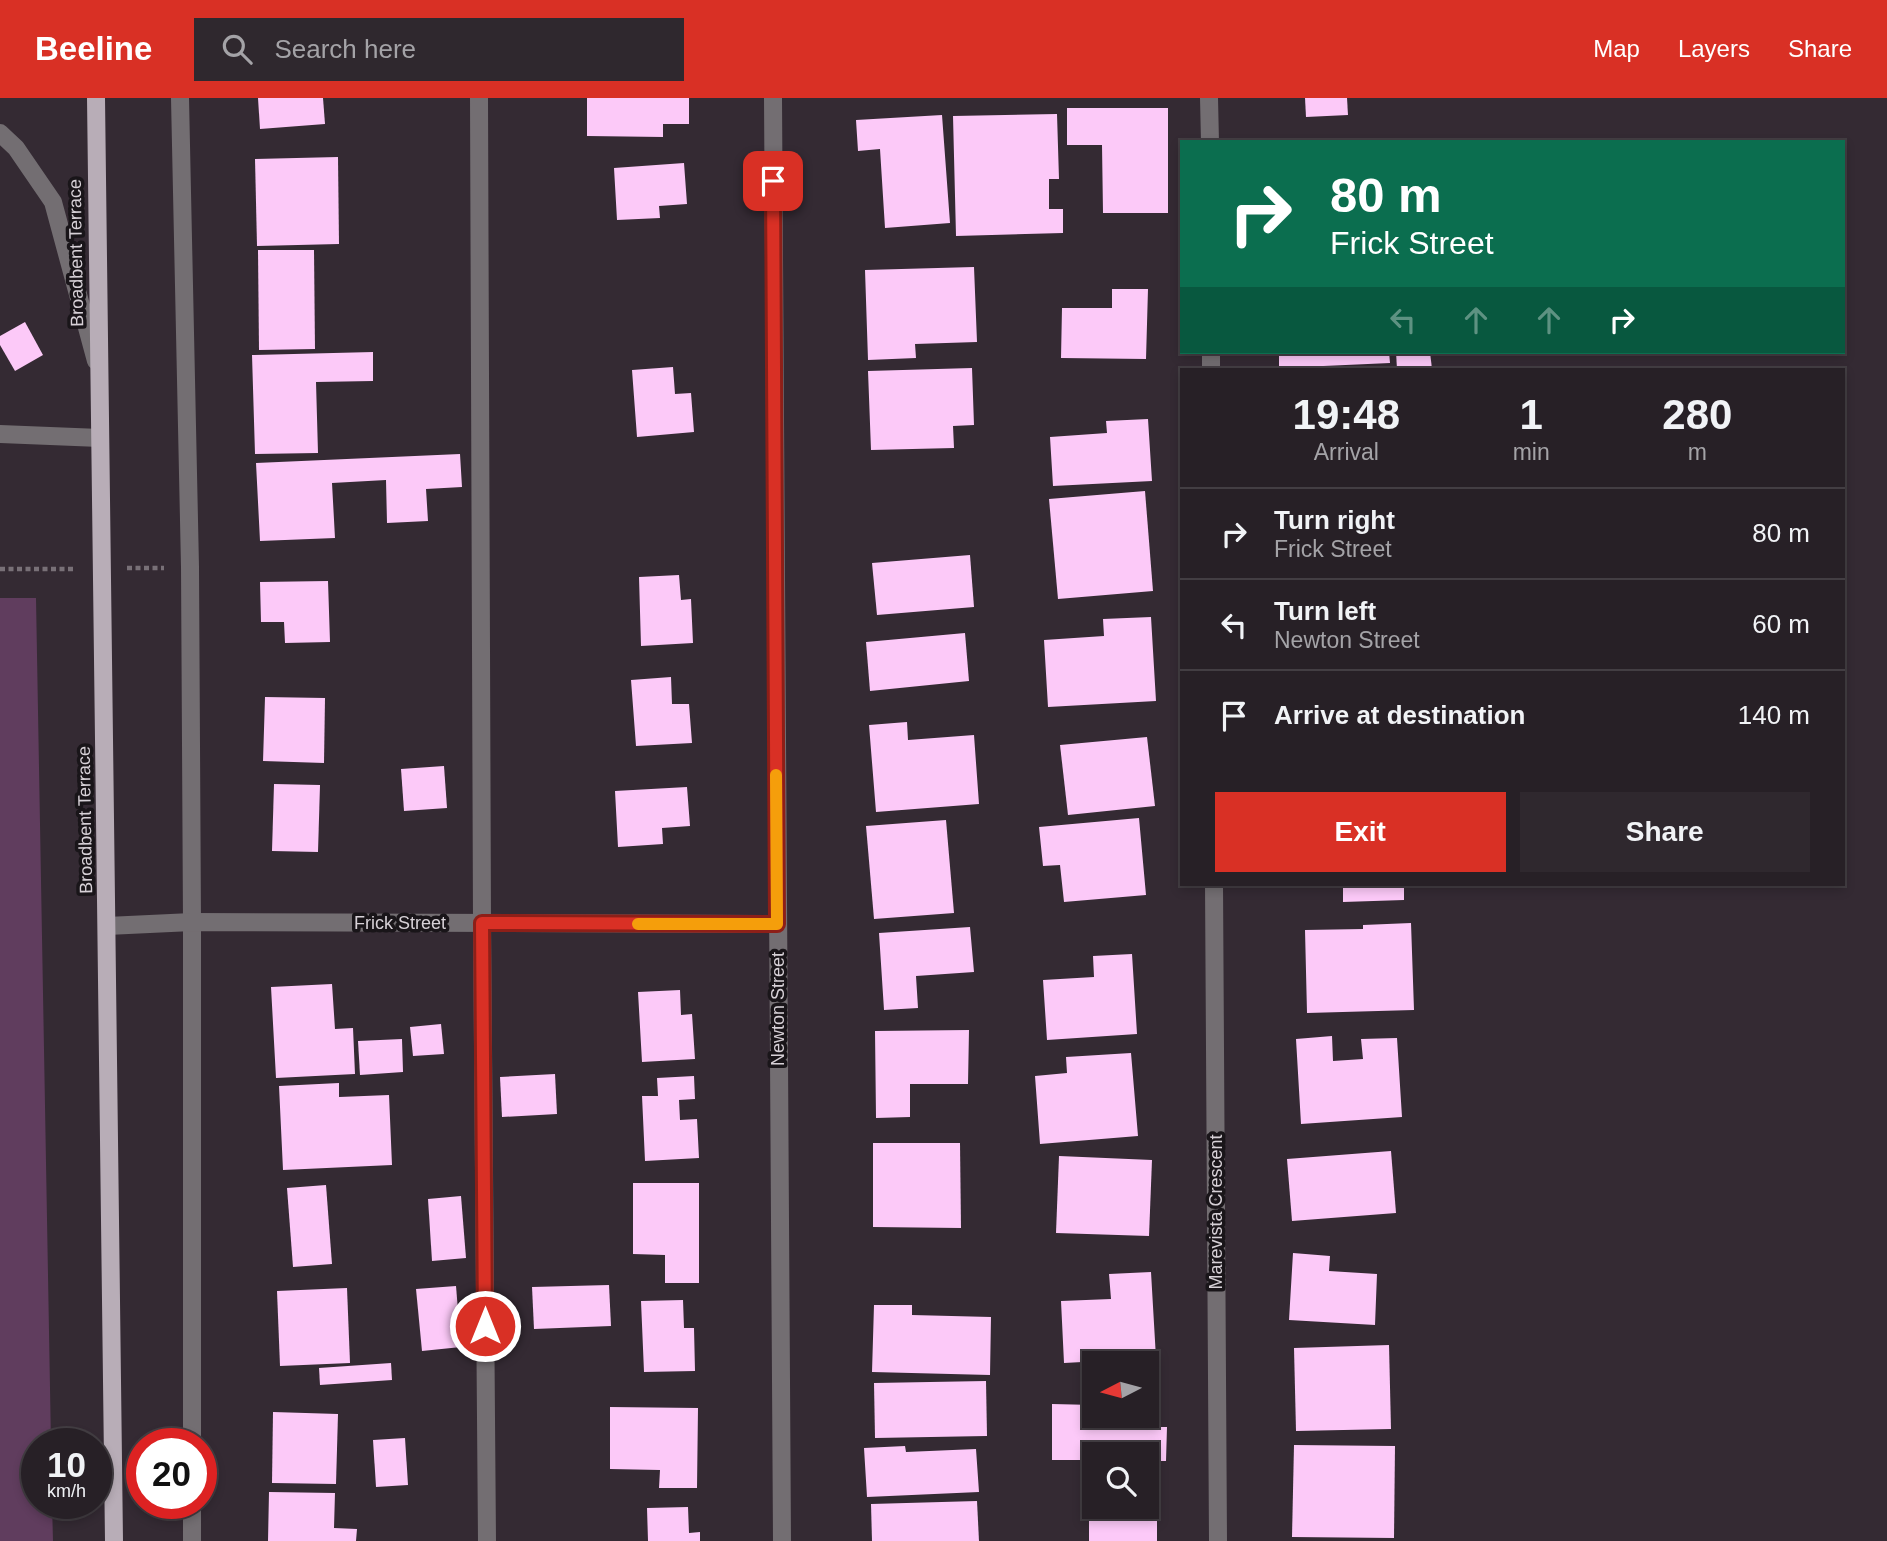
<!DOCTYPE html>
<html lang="en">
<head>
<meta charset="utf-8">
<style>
  :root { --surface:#272026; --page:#2f282e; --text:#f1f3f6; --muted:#a4a3a7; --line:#433e43; --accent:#d93025 }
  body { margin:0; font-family:Arial,sans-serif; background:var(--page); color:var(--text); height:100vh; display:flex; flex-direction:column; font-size:26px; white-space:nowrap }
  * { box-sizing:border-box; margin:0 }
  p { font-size:23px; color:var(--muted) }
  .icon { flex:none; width:38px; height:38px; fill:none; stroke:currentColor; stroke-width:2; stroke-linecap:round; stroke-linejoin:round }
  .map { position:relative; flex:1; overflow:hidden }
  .drawer { position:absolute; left:1180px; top:270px; width:665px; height:518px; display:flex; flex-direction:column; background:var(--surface); border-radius:0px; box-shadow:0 4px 10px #0003,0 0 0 2px var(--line) }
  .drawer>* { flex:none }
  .hud { position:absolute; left:1180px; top:42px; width:665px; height:214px; border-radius:0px; box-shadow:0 4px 10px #0003,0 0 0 2px var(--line); background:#0b6e4f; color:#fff; overflow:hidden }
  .needle { width:46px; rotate:264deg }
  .buttons { position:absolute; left:1082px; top:1253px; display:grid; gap:14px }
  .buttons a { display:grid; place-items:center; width:77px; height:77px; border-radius:0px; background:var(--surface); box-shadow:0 4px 10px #0003,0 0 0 2px var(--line); font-size:35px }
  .speed { position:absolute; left:21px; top:1330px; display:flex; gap:14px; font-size:35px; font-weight:700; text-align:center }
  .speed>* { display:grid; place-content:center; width:91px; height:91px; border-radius:50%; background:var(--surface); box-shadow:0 4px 10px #0003,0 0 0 2px var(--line); line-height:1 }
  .speed small { font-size:18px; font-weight:400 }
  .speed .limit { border:10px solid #d22; background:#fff; color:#111 }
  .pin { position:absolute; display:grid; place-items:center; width:60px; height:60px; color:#fff; margin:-30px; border-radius:14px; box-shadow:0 4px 10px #0006 }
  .me { position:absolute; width:77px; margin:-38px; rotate:0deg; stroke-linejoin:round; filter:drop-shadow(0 0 5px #0008) }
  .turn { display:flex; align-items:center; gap:24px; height:147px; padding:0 35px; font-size:32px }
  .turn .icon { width:91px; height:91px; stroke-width:2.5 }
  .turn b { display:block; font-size:49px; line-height:60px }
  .lanes { display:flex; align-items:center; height:66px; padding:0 35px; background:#0003; justify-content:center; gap:35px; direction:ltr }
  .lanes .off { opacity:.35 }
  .eta { display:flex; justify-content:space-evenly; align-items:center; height:119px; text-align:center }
  .eta b { font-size:42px; font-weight:600; line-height:49px }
  .button { display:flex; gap:14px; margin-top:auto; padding:14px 35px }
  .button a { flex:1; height:80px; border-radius:0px; background:var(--accent); color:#fff; font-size:28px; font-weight:600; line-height:80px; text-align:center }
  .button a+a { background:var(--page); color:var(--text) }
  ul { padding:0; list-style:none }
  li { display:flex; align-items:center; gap:21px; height:91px; padding:0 35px; border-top:2px solid var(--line) }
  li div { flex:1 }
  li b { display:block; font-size:26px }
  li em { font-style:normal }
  header { display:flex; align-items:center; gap:42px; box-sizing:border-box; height:98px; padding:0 35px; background:var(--accent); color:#fff }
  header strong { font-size:33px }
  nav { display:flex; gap:38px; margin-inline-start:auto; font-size:24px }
  .search { width:490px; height:63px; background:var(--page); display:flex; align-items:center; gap:18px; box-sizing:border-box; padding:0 24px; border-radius:0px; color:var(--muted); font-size:26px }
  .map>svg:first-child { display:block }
  .green { fill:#603d5e }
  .building { fill:#fcc9f8 }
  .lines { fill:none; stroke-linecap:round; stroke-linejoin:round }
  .path { stroke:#787077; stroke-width:4.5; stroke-dasharray:5 3.5; stroke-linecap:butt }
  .minor { stroke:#736e72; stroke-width:18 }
  .major { stroke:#b8adb7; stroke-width:18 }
  .route-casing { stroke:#8d1f18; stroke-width:18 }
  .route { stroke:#d93025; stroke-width:12 }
  .slow { stroke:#f59e0b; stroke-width:12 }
  .labels { text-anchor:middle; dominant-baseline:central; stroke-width:7; stroke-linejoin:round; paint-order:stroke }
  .street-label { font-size:18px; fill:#d7d1d7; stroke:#191519 }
</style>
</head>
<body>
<header>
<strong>Beeline</strong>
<div class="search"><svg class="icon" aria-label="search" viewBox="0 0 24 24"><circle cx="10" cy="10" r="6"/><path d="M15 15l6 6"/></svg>Search here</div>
<nav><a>Map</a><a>Layers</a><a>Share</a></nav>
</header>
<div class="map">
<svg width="1887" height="1443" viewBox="0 0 1887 1443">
  <rect width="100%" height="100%" fill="#342a33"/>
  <path class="green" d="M0 500H36L51 1346H37V1405H52L53 1443H0Z"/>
  <g class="building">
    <path d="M258 0H323L325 26 260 31Z"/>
    <path d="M587 0H689V26H663V39L587 38Z"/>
    <path d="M1305 0H1347L1348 17 1306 19Z"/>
    <path d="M1067 10H1168V115H1103L1102 47H1067Z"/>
    <path d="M1057 16 1059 81H1049V111H1063V135L956 138 953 18Z"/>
    <path d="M942 17 950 125 885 130 880 51 858 53 856 22Z"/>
    <path d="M338 59 339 146 257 148 255 61Z"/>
    <path d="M684 65 687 106 659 108 660 120 617 122 614 70Z"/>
    <path d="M258 152H314L315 251 259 252Z"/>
    <path d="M974 169 977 244 915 246 916 260 868 262 865 172Z"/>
    <path d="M1112 191H1148L1146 261 1061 260 1062 210H1112Z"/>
    <path d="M25 224 43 257 15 273 0 247V238Z"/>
    <path d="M373 254V283L316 284 318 355 255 356 252 257Z"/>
    <path d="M1279 254H1389L1390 265 1279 270Z"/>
    <path d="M1396 254H1430L1432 271H1397Z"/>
    <path d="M673 269 675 296 691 295 694 334 637 339 632 272Z"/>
    <path d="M972 270 974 327 953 328 954 350 871 352 868 273Z"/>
    <path d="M1148 321 1152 383 1053 388 1050 339 1107 335 1106 323Z"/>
    <path d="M460 356 462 389 426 391 428 423 387 425 386 382 332 385 335 440 260 443 256 365Z"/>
    <path d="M1145 393 1153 493 1058 501 1049 401Z"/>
    <path d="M970 457 974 509 877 517 872 465Z"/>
    <path d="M679 477 681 502 691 501 693 545 641 548 639 479Z"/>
    <path d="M328 483 330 544 285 545 284 524H261L260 484Z"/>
    <path d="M1151 519 1156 603 1048 609 1044 542 1104 538 1103 521Z"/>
    <path d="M965 535 969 583 870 593 866 544Z"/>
    <path d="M671 579 672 606H689L692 645 636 648 631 582Z"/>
    <path d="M265 599 325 600 324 665 263 663Z"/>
    <path d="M907 624 908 642 974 637 979 706 876 714 869 627Z"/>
    <path d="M1147 639 1155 708 1068 717 1060 647Z"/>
    <path d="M444 668 447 710 404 713 401 671Z"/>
    <path d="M274 686 320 687 318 754 272 753Z"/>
    <path d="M687 689 690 728 662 730 663 746 618 749 615 693Z"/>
    <path d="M1139 720 1146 797 1064 804 1060 767 1043 768 1039 729Z"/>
    <path d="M946 722 954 815 874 821 866 728Z"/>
    <path d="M1343 786H1404V802L1343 804Z"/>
    <path d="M1411 825 1414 912 1307 915 1305 832 1363 831V827Z"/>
    <path d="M970 829 974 874 916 878 918 910 884 912 879 835Z"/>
    <path d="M1132 856 1137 936 1047 942 1043 882 1094 879 1093 858Z"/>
    <path d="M332 886 335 931 353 930 355 976 276 980 271 889Z"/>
    <path d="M680 892 681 917 692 916 695 961 642 964 638 894Z"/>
    <path d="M441 926 444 956 413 958 410 929Z"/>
    <path d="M969 932 968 986H910V1019L876 1020 875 933Z"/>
    <path d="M1332 938 1333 963 1363 961 1361 941 1397 940 1402 1019 1301 1026 1296 941Z"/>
    <path d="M402 941 403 974 360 977 358 943Z"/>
    <path d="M1131 955 1138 1038 1040 1046 1035 978 1067 975 1066 959Z"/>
    <path d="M555 976 557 1016 502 1019 500 979Z"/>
    <path d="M694 978 695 1001 679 1002 680 1022 697 1021 699 1060 645 1063 642 998H658L657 980Z"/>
    <path d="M339 985V999L389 997 392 1067 283 1072 279 988Z"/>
    <path d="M873 1045H960L961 1130 873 1129Z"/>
    <path d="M1391 1053 1396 1115 1292 1123 1287 1061Z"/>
    <path d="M1059 1058 1152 1062 1149 1138 1056 1135Z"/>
    <path d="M633 1085H699V1185H665V1157L633 1156Z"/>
    <path d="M326 1087 332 1166 293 1169 287 1090Z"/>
    <path d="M461 1098 466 1160 432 1163 428 1101Z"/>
    <path d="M1293 1155 1330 1158 1329 1173 1377 1176 1375 1227 1289 1222Z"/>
    <path d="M1151 1174 1156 1260 1064 1265 1061 1203 1111 1201 1109 1176Z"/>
    <path d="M609 1187 611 1228 534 1231 532 1189Z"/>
    <path d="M456 1188 461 1249 422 1253 416 1191Z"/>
    <path d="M347 1190 350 1265 280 1268 277 1193Z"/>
    <path d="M683 1202 684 1230H694L695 1273 644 1274 641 1203Z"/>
    <path d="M874 1207H912V1217L991 1219 990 1277 872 1274Z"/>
    <path d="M1389 1247 1391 1331 1296 1333 1294 1250Z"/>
    <path d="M391 1265 392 1282 320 1287 319 1270Z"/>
    <path d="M986 1283 987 1338 875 1340 874 1285Z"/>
    <path d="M1052 1306 1094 1307V1318H1146V1307H1150L1149 1329H1167L1166 1363H1146V1356H1094V1362H1052Z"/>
    <path d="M610 1309 698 1310 697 1390H659L660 1372 610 1371Z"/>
    <path d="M273 1314 338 1316 336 1386 272 1385Z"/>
    <path d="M405 1340 408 1387 376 1389 373 1342Z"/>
    <path d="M1294 1347 1395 1348 1394 1440 1292 1439Z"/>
    <path d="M905 1348 906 1354 976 1351 979 1394 867 1399 864 1350Z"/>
    <path d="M1146 1372H1157V1443H1089V1394H1094V1409H1146Z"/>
    <path d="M269 1394 335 1395 334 1430 357 1431 356 1443H268Z"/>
    <path d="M977 1403 979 1443H872L871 1406Z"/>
    <path d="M688 1409 689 1435 700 1434V1443H648L647 1410Z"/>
  </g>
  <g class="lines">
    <g class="path">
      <path d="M127 470H164"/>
      <path d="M0 471H76"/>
    </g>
    <g class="minor">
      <path d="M180 0 190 469 192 824V1346"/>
      <path d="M479 0 482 825 487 1443"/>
      <path d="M773 0 782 1443"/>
      <path d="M1209 0 1210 44"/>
      <path d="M0 35 16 50 53 104 96 263"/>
      <path d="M1211 254V271"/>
      <path d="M0 336 100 340"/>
      <path d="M1214 786 1218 1443"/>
      <path d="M107 828 192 824 777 826"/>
      <path d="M192 1405V1443"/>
    </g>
    <path class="major" d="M96 0 114 1443"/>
  </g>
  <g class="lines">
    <defs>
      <path id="route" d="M485 1228 482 825 777 826 773 83"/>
    </defs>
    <use href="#route" class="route-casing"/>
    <use href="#route" class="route"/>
    <path class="slow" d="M638 826H777L776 677"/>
  </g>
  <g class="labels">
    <g class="street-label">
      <text transform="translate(76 155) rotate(-91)">Broadbent Terrace</text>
      <text transform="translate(85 722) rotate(-91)">Broadbent Terrace</text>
      <text x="400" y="825">Frick Street</text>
      <text transform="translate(778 911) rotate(-90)">Newton Street</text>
      <text transform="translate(1216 1114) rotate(-90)">Marevista Crescent</text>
    </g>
  </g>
</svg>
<div class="buttons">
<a><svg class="needle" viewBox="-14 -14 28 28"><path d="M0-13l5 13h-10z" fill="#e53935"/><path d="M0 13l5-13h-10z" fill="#a4a3a7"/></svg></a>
<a><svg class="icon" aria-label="search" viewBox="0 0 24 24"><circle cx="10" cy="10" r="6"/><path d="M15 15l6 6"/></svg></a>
</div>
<div class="speed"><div>10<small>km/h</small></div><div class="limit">20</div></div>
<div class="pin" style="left:773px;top:83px;background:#d93025"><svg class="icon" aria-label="arrive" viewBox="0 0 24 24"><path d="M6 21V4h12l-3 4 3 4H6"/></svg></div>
<svg class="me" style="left:485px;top:1228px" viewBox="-20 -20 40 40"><circle r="17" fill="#d93025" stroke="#fff" stroke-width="3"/><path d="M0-11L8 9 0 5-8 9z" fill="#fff"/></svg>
<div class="hud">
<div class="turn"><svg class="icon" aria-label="right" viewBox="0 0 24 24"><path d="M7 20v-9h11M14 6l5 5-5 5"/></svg><div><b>80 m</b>Frick Street</div></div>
<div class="lanes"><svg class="icon off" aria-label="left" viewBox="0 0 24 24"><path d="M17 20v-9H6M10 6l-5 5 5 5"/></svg><svg class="icon off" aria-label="ahead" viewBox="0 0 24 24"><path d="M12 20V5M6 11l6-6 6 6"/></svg><svg class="icon off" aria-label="ahead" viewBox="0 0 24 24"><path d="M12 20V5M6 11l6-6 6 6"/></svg><svg class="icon" aria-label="right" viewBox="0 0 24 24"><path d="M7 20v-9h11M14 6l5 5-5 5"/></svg></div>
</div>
<section class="drawer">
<div class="eta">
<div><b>19:48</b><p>Arrival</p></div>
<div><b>1</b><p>min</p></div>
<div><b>280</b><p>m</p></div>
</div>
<ul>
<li><svg class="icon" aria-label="right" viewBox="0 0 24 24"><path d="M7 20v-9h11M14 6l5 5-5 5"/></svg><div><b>Turn right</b><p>Frick Street</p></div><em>80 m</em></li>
<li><svg class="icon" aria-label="left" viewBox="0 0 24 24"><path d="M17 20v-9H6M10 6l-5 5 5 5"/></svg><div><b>Turn left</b><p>Newton Street</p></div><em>60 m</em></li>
<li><svg class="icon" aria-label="arrive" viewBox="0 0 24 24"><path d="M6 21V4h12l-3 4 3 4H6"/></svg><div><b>Arrive at destination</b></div><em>140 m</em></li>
</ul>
<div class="button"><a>Exit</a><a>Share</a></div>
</section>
</div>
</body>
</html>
